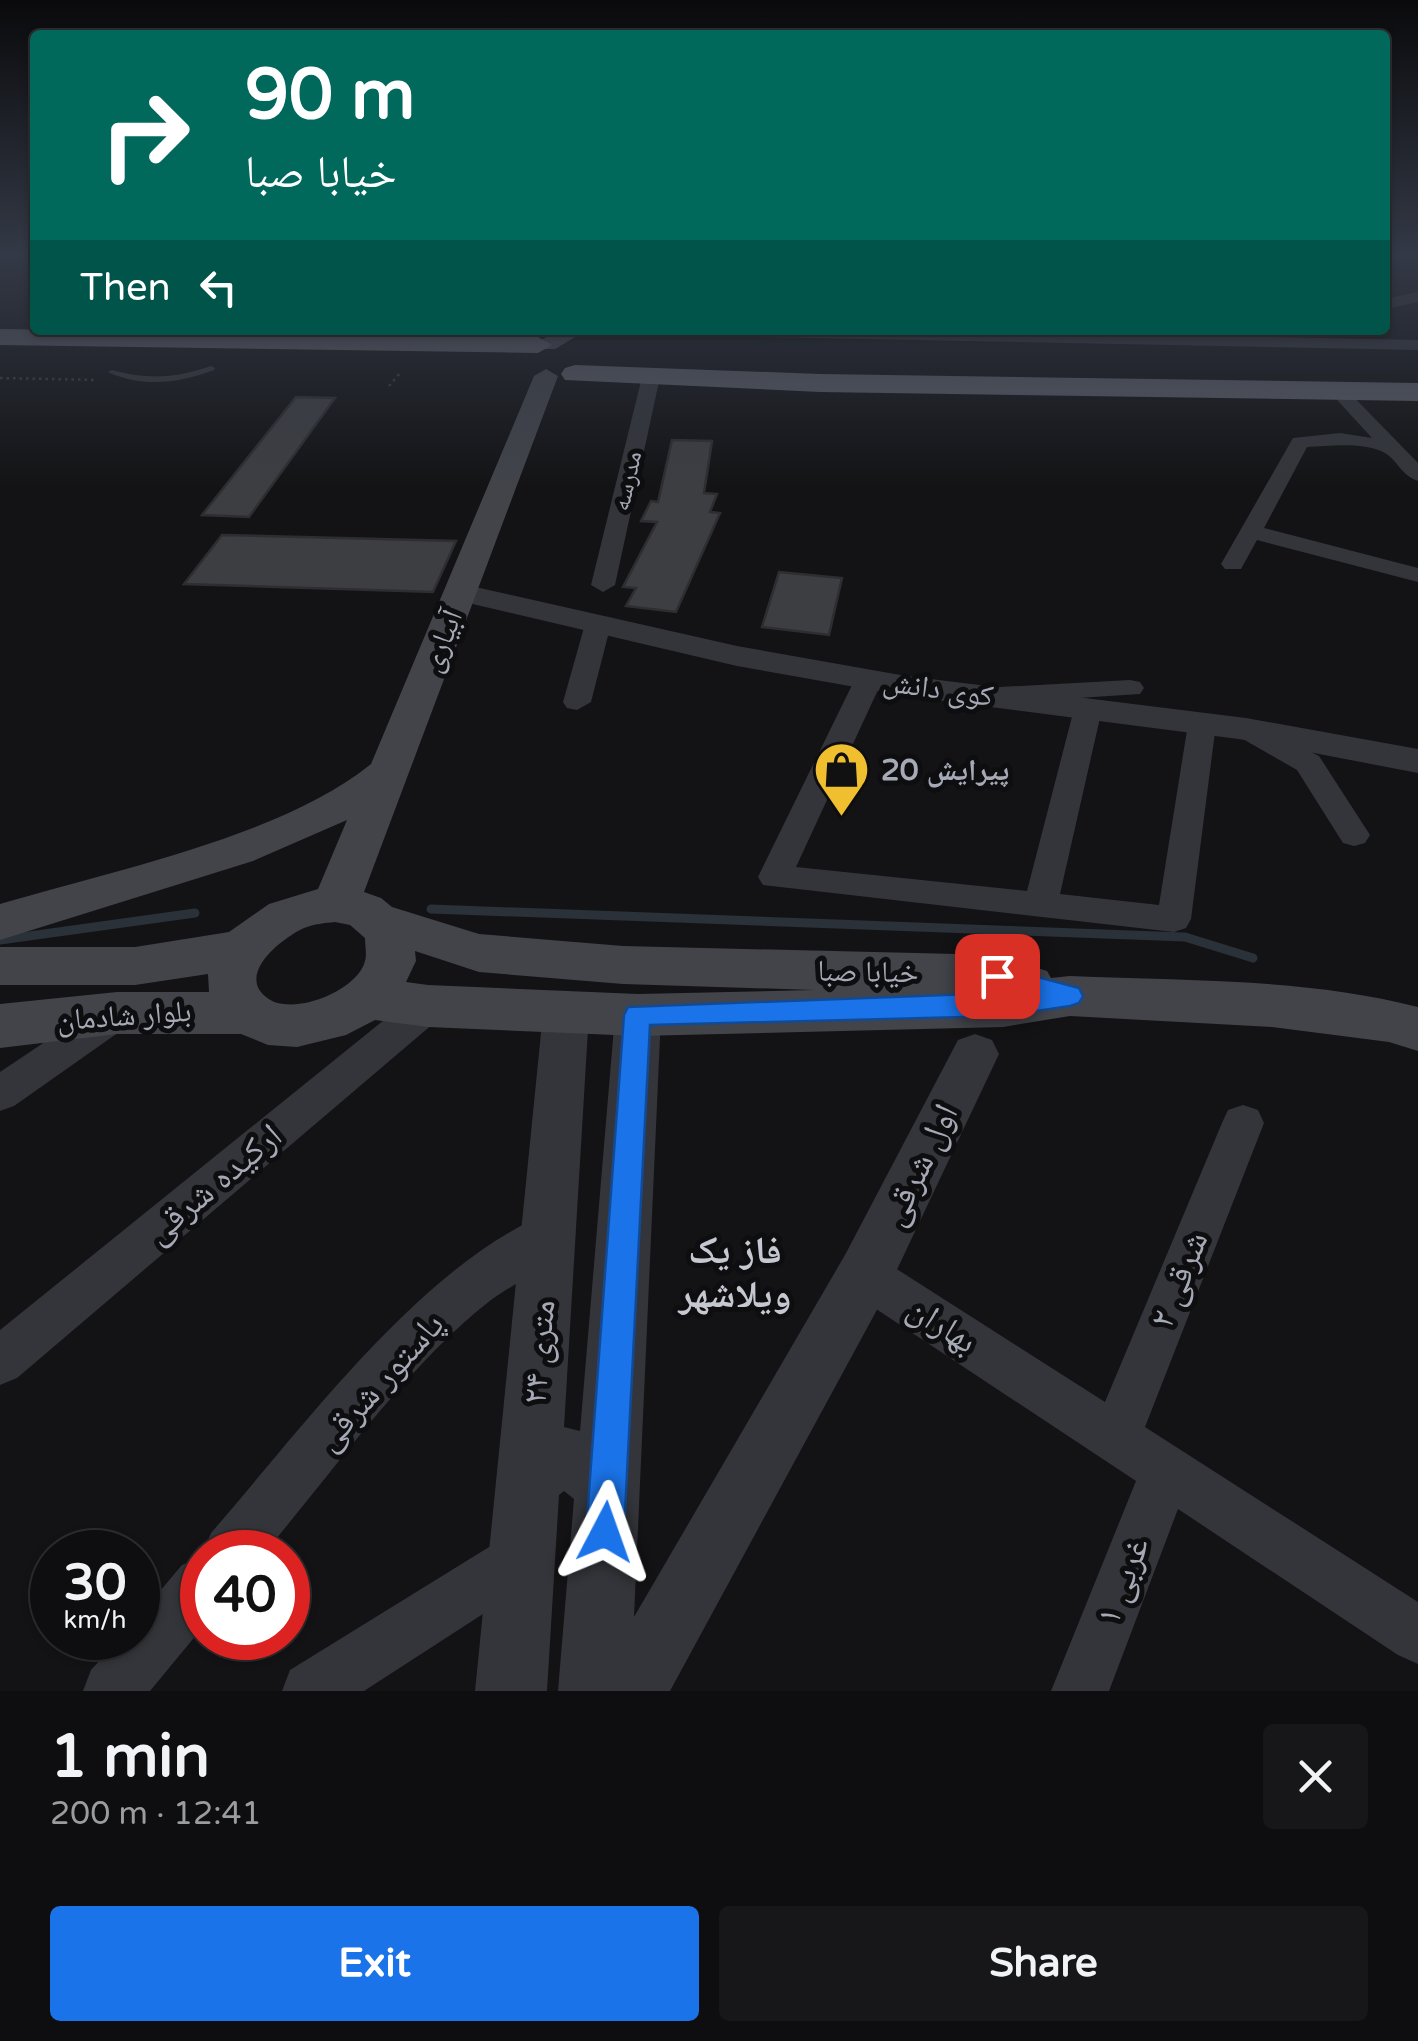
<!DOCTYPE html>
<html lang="en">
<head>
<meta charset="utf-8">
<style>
  :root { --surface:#0e0e10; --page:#171719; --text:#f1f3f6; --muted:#9b9c9f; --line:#2e2e30; --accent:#1a73e8 }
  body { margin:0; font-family:"Varela Round","Noto Naskh Arabic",sans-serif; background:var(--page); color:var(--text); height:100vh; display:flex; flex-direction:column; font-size:38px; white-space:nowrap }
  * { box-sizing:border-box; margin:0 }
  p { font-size:32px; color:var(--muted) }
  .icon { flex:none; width:55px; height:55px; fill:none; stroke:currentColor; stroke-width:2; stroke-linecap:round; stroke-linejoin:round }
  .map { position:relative; height:1691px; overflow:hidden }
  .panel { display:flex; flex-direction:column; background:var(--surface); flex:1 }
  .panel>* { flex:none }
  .banner { position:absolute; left:30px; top:30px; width:1360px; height:305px; border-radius:10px; box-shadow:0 2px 8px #0004,0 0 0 2px var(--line); background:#00695c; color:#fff; overflow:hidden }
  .speed { position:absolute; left:30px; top:1530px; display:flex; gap:20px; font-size:50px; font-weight:700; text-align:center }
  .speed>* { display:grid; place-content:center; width:130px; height:130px; border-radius:50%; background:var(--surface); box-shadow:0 2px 8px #0004,0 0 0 2px var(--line); line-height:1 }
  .speed small { font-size:25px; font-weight:400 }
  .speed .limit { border:15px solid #d22; background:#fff; color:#111 }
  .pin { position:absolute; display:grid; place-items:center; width:85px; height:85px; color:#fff; margin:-42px; border-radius:20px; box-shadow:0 5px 15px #0006 }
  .me { position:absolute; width:110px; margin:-55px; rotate:4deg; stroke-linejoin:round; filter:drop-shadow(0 0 8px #0008) }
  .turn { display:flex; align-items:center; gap:35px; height:210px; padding:0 50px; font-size:45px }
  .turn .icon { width:130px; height:130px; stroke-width:2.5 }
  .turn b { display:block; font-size:70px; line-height:85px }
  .then { display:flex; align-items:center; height:95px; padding:0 50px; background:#0003; gap:20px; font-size:38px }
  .round { display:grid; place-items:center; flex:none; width:105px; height:105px; border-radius:10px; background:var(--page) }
  .head { display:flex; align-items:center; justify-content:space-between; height:170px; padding:0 50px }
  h1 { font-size:60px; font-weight:800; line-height:75px }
  .primary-button { display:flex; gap:20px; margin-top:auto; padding:20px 50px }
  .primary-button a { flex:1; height:115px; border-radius:10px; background:var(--accent); color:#fff; font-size:40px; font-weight:800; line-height:115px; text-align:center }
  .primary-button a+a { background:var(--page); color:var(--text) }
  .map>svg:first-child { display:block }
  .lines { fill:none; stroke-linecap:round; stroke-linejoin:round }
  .stream { stroke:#2a3138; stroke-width:9 }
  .building { fill:#3d3e42; stroke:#2e2d31; stroke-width:2.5 }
  .path { stroke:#3a3c41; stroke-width:2.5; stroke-dasharray:2.5 4; stroke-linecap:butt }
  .service { fill:#34353a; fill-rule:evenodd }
  .minor { fill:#34353a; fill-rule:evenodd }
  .tertiary { fill:#34353a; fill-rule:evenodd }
  .secondary { fill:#42444a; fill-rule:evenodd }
  .trunk { fill:#585a62; fill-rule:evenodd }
  .route { fill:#1a73e8; stroke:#114b97; stroke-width:2.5 }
  .labels { text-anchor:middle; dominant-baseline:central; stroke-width:10; stroke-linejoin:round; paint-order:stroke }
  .far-street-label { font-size:25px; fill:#a5a9b5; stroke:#0e0e10 }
  .street-label { font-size:30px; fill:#a5a9b5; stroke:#0e0e10 }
  .poi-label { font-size:30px; font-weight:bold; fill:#a5a9b5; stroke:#0e0e10; text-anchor:start }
  .near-street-label { font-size:35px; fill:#a5a9b5; stroke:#0e0e10 }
  .near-neighbourhood-label { font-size:38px; font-weight:bold; fill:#c6c8d1; stroke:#0e0e10 }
</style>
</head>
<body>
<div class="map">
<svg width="1418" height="1691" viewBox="0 0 1418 1691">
  <rect width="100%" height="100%" fill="#131315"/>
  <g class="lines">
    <g class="stream">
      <path d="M431 909 1185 937 1253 958"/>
      <path d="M0 940 195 913"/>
    </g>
  </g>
  <g class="building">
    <path d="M296 397 335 398 249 517 202 515Z"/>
    <path d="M672 440 712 441 704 493 717 494 710 512 720 513 676 612 626 606 636 588 623 587 657 522 641 521 651 501 658 502Z"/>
    <path d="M222 535 456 541 433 592 184 584Z"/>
    <path d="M779 572 842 578 829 635 762 627Z"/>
  </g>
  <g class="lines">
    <g class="path">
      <path d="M0 378 97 380"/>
      <path d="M389 386 401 372"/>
    </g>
    <path class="service" d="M211 366 215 368 214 370C180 383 142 388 108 372L112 370C148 380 176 378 211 366Z"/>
    <g class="minor">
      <path d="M1385 252 1418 253V261L1385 258Z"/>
      <path d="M1418 292V302L1385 309V299Z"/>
      <path d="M652 330H912L1418 340V350L660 335Z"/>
      <path d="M651 372 660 377 615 585 603 592 591 585 642 377Z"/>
      <path d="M1337 385 1343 386 1418 463V481C1404 477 1399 464 1388 455 1369 441 1329 446 1307 447L1264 528 1418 568V582L1257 540 1241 569H1225L1221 564 1293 438 1340 433 1372 438 1328 390Z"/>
      <path d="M598 616 611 624 591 702 577 710 567 708 563 702 585 624Z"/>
      <path d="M869 671 883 679 796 867 1027 891 1074 709 1078 703H1098L1102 709 1060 894 1159 905 1188 724 1192 718H1212L1216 724 1191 919 1186 928 1174 932 763 885 758 877 855 679Z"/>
      <path d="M1130 680 1140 682 1144 688 1140 694 1000 703 986 695 1000 687Z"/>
      <path d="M1246 720 1319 756 1370 835 1365 843 1354 846 1343 843 1297 770 1236 735 1232 729 1236 723Z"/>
      <path d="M428 991 441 995 447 1006 441 1017 17 1378 0 1385V1330L415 995Z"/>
      <path d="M116 999 129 1003 135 1014 129 1025 14 1106 0 1111V1072L103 1003Z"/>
      <path d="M1243 1105 1258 1110 1264 1123 1145 1427 1418 1602V1664L1398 1655 1178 1509 1109 1691H1051L1136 1481 849 1291 842 1275 849 1259 865 1253 881 1259 1105 1402 1222 1123 1228 1110Z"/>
      <path d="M551 1212 567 1218 573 1233C560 1264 518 1280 491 1300 409 1363 333 1472 265 1552H203L211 1533C301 1430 423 1262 551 1212Z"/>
      <path d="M521 1531 540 1539 548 1558 540 1577 364 1691H282L290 1670 502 1539Z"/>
      <path d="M202 1557V1628L150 1691H83L91 1670 120 1638H138V1617L182 1565Z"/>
    </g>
    <g class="tertiary">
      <path d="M462 584 737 646 906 676 1246 718 1418 749V773L1246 740 906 696 737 666 451 599 447 593 451 587Z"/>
      <path d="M566 994 582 1000 589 1013 564 1427 580 1431 615 1015 622 1002 638 996 654 1002 661 1015 634 1617 845 1255 958 1040 975 1034 992 1040 999 1054 885 1295 670 1691H558L574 1499 564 1491 559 1495 547 1691H475L543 1013 550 1000Z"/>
    </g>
    <g class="secondary">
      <path d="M558 330H587L555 349H539L535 344Z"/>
      <path d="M546 369 558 376 364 892 381 898 392 907 479 934 623 946 997 955 1047 971 1051 978 1070 976C1185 981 1306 978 1418 1007V1051L1389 1042 1272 1027 1070 1016 1003 1027 638 1036 428 1027 375 1020 346 1035 297 1047 268 1045 241 1034H117L0 1048V1004L117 992H209L208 974 135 985H0V947H135L229 932 269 904 318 889 347 820 253 861 0 940V904C111 871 283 836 371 764L534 376ZM335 922 350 925 365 938C365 945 367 955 365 961 358 991 290 1018 266 997 236 973 284 937 304 928 314 924 325 923 335 922ZM415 951 479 972 623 984 814 990 638 994 428 985 406 982 416 961Z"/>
    </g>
    <g class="trunk">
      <path d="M0 329 538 337 552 345 538 353 0 345Z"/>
      <path d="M575 365 820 374 1418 383V401L820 392 565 380 561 374 565 368Z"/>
    </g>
  </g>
  <linearGradient id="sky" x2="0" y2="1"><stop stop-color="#0a0a0c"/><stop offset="0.52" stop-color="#333946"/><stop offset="1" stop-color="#333946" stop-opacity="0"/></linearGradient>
  <rect width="1418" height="489" fill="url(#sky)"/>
  <path class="route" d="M997 966 1079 988 1083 996 1079 1003 1070 1006 1003 1016 650 1025 624 1532 618 1546 605 1551 591 1546 586 1532 624 1015 628 1007 1022 992 988 983 984 976 988 968Z"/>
  <defs>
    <symbol id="shop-pin" viewBox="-11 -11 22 30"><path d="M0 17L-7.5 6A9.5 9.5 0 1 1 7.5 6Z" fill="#f0bf30" stroke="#0e0e10"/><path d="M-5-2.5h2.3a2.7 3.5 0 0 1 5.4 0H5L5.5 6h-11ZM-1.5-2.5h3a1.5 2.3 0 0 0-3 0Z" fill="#111"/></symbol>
  </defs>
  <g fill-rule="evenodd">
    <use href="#shop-pin" x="810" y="738" width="63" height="86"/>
  </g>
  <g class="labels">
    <g class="far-street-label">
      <text transform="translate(627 481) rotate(-77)">مدرسه</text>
    </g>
    <g class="street-label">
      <text transform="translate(442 641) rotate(-68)">آبیاری</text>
      <text transform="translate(938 689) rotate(8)">کوی دانش</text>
      <text transform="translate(868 972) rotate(1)">خیابا صبا</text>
      <text transform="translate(124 1016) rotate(-4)">بلوار شادمان</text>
    </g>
    <g class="poi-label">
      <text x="881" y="770">پیرایش 20</text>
    </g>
    <g class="near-street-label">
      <text transform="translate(920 1165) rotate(-64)">اول شرقی</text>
      <text transform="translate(214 1184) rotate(-40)">ارکیده شرقی</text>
      <text transform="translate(1179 1280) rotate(-68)">۲ شرقی</text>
      <text transform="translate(942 1325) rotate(33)">بهاران</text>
      <text transform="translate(539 1352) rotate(-85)">۲۴ متری</text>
      <text transform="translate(380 1382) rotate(-48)">پاستور شرقی</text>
      <text transform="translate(1123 1581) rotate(-69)">۱ غربی</text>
    </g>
    <g class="near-neighbourhood-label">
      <text x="735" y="1251">فاز یک<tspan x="735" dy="44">ویلاشهر</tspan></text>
    </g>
  </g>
</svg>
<div class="speed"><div>30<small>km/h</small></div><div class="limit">40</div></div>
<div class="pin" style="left:997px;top:976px;background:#d93025"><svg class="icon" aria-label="arrive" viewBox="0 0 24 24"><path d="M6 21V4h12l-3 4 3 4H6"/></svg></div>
<svg class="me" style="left:605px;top:1532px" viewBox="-20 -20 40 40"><path d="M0-17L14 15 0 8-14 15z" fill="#1a73e8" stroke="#fff" stroke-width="4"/></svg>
<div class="banner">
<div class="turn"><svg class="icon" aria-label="right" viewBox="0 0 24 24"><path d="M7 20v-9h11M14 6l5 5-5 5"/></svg><div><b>90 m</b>خیابا صبا</div></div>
<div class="then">Then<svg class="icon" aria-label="left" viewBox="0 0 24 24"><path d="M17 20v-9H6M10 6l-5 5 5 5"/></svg></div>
</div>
</div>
<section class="panel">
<div class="head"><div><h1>1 min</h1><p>200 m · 12:41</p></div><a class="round"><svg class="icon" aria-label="close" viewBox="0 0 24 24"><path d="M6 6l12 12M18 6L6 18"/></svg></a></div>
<div class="primary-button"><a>Exit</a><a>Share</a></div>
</section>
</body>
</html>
